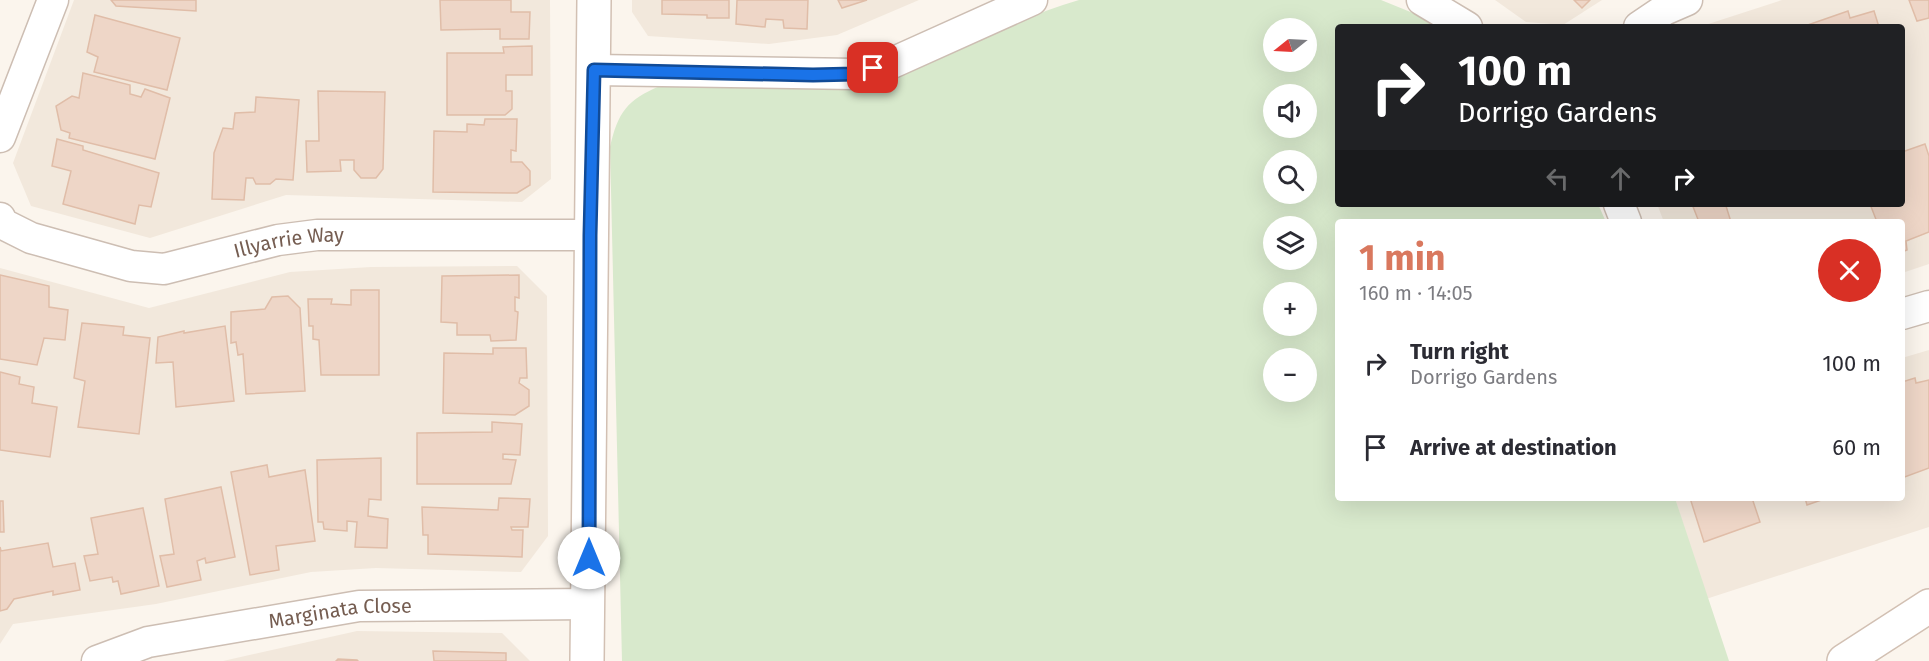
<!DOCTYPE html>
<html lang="en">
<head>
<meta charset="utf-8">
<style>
  :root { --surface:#fff; --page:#f2f2f3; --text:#2b2b33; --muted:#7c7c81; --accent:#d9785e }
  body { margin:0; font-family:"Fira Sans",sans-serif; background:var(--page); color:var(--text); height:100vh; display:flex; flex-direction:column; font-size:22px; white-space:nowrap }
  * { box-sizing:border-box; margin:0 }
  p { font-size:20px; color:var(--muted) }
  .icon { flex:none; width:33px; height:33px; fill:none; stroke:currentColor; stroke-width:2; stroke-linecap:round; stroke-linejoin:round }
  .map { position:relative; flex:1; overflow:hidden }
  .drawer { position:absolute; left:1335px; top:219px; width:570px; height:282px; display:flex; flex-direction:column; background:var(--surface); border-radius:6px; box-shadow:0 6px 24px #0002 }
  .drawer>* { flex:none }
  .guide { position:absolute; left:1335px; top:24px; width:570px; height:183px; border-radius:6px; box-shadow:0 6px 24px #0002; background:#202124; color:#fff; overflow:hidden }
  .needle { width:39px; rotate:252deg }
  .controls { position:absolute; left:1263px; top:18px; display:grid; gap:12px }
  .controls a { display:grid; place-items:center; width:54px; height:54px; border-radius:50%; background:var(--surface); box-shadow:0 6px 24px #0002; font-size:30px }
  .pin { position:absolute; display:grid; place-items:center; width:51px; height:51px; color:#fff; margin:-26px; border-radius:12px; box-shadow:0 3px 9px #0006 }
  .me { position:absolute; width:66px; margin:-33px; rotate:0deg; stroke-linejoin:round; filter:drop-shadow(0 0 4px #0008) }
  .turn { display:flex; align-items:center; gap:21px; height:126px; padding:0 24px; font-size:27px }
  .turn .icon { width:78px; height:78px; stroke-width:2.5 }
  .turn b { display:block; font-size:42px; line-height:51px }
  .lanes { display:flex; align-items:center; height:57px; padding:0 24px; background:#0003; justify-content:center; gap:30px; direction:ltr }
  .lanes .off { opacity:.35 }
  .round { display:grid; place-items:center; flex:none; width:63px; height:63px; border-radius:32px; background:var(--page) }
  .head { display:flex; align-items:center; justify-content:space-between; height:102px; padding:0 24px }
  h1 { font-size:36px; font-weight:700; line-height:45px; color:var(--accent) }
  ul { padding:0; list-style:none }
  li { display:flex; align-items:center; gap:18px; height:84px; padding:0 24px }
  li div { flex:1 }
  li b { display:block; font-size:22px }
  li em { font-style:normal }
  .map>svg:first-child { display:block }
  .residential { fill:#f2e8dc }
  .green { fill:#d8e9cc; fill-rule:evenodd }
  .building { fill:#eed6c7; stroke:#e0bda8; stroke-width:1.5 }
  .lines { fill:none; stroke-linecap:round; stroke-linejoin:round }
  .street-casing { stroke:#cdbeb3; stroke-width:33 }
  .secondary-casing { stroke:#d2c0b3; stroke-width:36 }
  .street { stroke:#fff; stroke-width:30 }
  .secondary { stroke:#fff; stroke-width:33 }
  .route-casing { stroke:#114b97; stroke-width:15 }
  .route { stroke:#1a73e8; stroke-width:10 }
  .labels { text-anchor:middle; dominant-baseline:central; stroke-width:5; stroke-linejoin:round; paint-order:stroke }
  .street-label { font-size:20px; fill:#755d51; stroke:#fefaf3 }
</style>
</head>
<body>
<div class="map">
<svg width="1929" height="661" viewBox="0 0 1929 661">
  <rect width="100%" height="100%" fill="#fbf5ed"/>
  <g class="residential">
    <path d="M74 0H550L551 179 522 202 286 195 150 238 31 206 13 163Z"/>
    <path d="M632 0H919L837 35 769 44 648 36 632 12Z"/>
    <path d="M1495 0H1602L1563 25 1526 22Z"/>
    <path d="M1782 0H1929V264L1902 273V222H1664L1657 204H1902V27H1699Z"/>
    <path d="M517 266 547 296 548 536 521 572 376 568 311 572 156 604 13 624 0 644V268L149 308 290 272 371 267Z"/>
    <path d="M1929 350V527L1706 599 1675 498H1902V358Z"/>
    <path d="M357 631 502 633 530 661H223Z"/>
  </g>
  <path class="green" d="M1079 0H1381L1413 13 1435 27H1338V204H1598L1606 222H1338V498H1675L1729 661H622L610 147C618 112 627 100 660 86L842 89C926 77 997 23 1079 0ZM1274 28H1306V62H1274ZM1274 94H1306V128H1274ZM1274 160H1306V194H1274ZM1274 226H1306V260H1274ZM1274 292H1306V326H1274ZM1274 358H1306V392H1274Z"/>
  <g class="building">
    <path d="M111 0H196V11L116 6Z"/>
    <path d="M440 0H511V12H530L529 39H500V29L441 30Z"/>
    <path d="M662 0H729V18H707V15L662 14Z"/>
    <path d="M737 0H808L807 29 784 28 783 20 766 19 765 27 736 24Z"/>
    <path d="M838 0H867L842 8Z"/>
    <path d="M1574 0H1590L1582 8Z"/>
    <path d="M1909 0H1929V18L1917 21Z"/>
    <path d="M1848 11 1850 18 1874 11 1879 27H1802Z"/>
    <path d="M95 15 180 38 167 90 94 72 98 57 87 52Z"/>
    <path d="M532 46V75H506V91H512V109L505 115H447V53H504L503 47Z"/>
    <path d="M83 73 130 85V94L141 97 145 89 170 98 155 159 69 138 70 133 61 130 56 106 72 96 79 98Z"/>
    <path d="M318 91 385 92 383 169 376 178H361L354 170V160H340L341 171 307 172 306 141H319Z"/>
    <path d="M256 97 299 100 293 180 276 179 270 184H256L253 178H246L244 200 212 199 214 153 223 128 233 129 235 113 255 112Z"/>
    <path d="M485 119H517L516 151 511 150V162H522L530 171V185L517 193 433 192 434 131 467 132V124L484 125Z"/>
    <path d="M57 139 83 146V150L159 173 151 207 139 205 135 224 63 204 71 171 52 166Z"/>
    <path d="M1925 144 1929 156V232L1906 241 1907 250 1902 252V222H1877L1870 204H1902V152Z"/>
    <path d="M1692 204H1732L1726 206 1731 222H1699Z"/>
    <path d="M0 275 49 286V307L68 310 65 340 44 338 37 365 0 359Z"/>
    <path d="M519 275V298L515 297V311L518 312 516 340 491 341 490 335H457V323L441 322 442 276Z"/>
    <path d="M351 290H379V375H321L319 340 313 339V326H309L308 299H332L331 304 351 305Z"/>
    <path d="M288 296 300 308 305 391 246 394 243 354 238 355 236 342 231 343V312L265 309 272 297Z"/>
    <path d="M82 323 124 327 123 335 150 338 139 434 78 427 85 381 74 378Z"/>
    <path d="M225 326 234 401 176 407 173 362 156 363 158 337 184 331V333Z"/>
    <path d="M493 348H526L527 378H520L519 383 529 390V406L515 415 443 413 444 353 493 354Z"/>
    <path d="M0 372 20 377 19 384 34 387 32 403 57 407 50 457 0 450Z"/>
    <path d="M1915 378 1916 383 1929 380V468L1902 478V382Z"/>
    <path d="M492 422 522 424 520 455 503 454V459L516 460 511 484H417V433L492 432Z"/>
    <path d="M381 458V500L369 499 368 516 388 519 387 548 355 547 357 522 347 521V531L324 529 323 522H318L317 460Z"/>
    <path d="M267 465 269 477 305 470 315 541 276 546 279 570 250 575 231 472Z"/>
    <path d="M221 487 235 557 206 563 205 558 197 561 201 580 167 587 160 556 174 554 165 499Z"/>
    <path d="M499 498 530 499 528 527H511L512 530H523L522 557 428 554V535H423L422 507 498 510Z"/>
    <path d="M1690 498H1752L1760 522 1704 542Z"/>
    <path d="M1805 498H1827L1807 505Z"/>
    <path d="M0 501H3L4 532H0Z"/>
    <path d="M143 508 159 586 121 594 118 581 113 582 112 577 90 581 84 556 98 554 91 518Z"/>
    <path d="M48 543 53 567 75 563 80 590 53 595V591L14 599 7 609 0 611V547L1 551Z"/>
    <path d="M433 651 506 653V661H434Z"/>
    <path d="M338 659 357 660 358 661H336Z"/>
  </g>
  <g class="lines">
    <defs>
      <g id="street">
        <path d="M1422 0 1467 27"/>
        <path d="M1639 27 1664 10 1687 0"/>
        <path d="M594 70 854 74 892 63 1032 0"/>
        <path d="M0 137 53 0"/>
        <path d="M1619 204 1626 222"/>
        <path id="s1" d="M0 218 3 224 31 238 131 266 164 269 278 240 317 235H590"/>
        <path d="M1902 314 1929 306"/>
        <path id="s2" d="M97 661 148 642 359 606 588 604"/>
      </g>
      <g id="secondary">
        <path d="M587 661 594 0"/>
        <path d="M1844 661 1929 606"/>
      </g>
    </defs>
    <use href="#street" class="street-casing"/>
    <use href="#secondary" class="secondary-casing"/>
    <use href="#street" class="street"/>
    <use href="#secondary" class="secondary"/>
  </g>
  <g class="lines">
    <defs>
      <path id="route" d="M589 558 590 235 594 70 813 75 854 74 873 68"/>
    </defs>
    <use href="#route" class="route-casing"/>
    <use href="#route" class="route"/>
  </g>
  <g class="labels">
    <g class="street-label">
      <text stroke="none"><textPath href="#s1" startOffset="303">Illyarrie Way</textPath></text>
      <text stroke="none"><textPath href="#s2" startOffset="249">Marginata Close</textPath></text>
    </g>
  </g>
</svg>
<div class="controls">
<a><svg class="needle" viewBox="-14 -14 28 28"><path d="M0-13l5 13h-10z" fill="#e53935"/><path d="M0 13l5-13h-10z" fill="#7c7c81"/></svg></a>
<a><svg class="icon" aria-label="sound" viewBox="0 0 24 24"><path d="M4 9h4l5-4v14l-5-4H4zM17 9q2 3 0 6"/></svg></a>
<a><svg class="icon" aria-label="search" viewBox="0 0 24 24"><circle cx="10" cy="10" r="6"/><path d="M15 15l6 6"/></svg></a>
<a><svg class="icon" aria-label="layers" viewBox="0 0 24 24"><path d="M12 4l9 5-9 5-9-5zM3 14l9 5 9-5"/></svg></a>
<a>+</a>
<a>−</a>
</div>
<div class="pin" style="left:873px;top:68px;background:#d93025"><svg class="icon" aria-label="arrive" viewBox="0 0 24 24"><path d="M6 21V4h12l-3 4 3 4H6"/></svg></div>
<svg class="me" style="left:589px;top:558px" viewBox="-20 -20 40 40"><circle r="19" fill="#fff"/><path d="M0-13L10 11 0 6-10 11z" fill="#1a73e8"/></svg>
<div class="guide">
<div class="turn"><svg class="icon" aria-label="right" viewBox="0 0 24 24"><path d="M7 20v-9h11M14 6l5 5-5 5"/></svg><div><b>100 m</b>Dorrigo Gardens</div></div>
<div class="lanes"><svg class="icon off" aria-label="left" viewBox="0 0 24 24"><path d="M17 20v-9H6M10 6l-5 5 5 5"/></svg><svg class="icon off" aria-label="ahead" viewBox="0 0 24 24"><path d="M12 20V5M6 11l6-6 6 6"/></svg><svg class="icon" aria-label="right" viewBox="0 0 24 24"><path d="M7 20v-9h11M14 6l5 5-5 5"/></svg></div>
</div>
<section class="drawer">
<div class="head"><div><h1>1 min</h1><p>160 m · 14:05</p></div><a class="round" style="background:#d93025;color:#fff"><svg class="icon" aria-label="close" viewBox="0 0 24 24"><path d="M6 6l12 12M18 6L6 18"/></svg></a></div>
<ul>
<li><svg class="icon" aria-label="right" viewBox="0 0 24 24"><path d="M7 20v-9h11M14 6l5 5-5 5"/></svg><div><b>Turn right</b><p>Dorrigo Gardens</p></div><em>100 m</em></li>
<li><svg class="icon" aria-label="arrive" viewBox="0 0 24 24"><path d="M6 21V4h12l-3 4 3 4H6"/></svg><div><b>Arrive at destination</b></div><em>60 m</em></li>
</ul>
</section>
</div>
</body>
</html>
